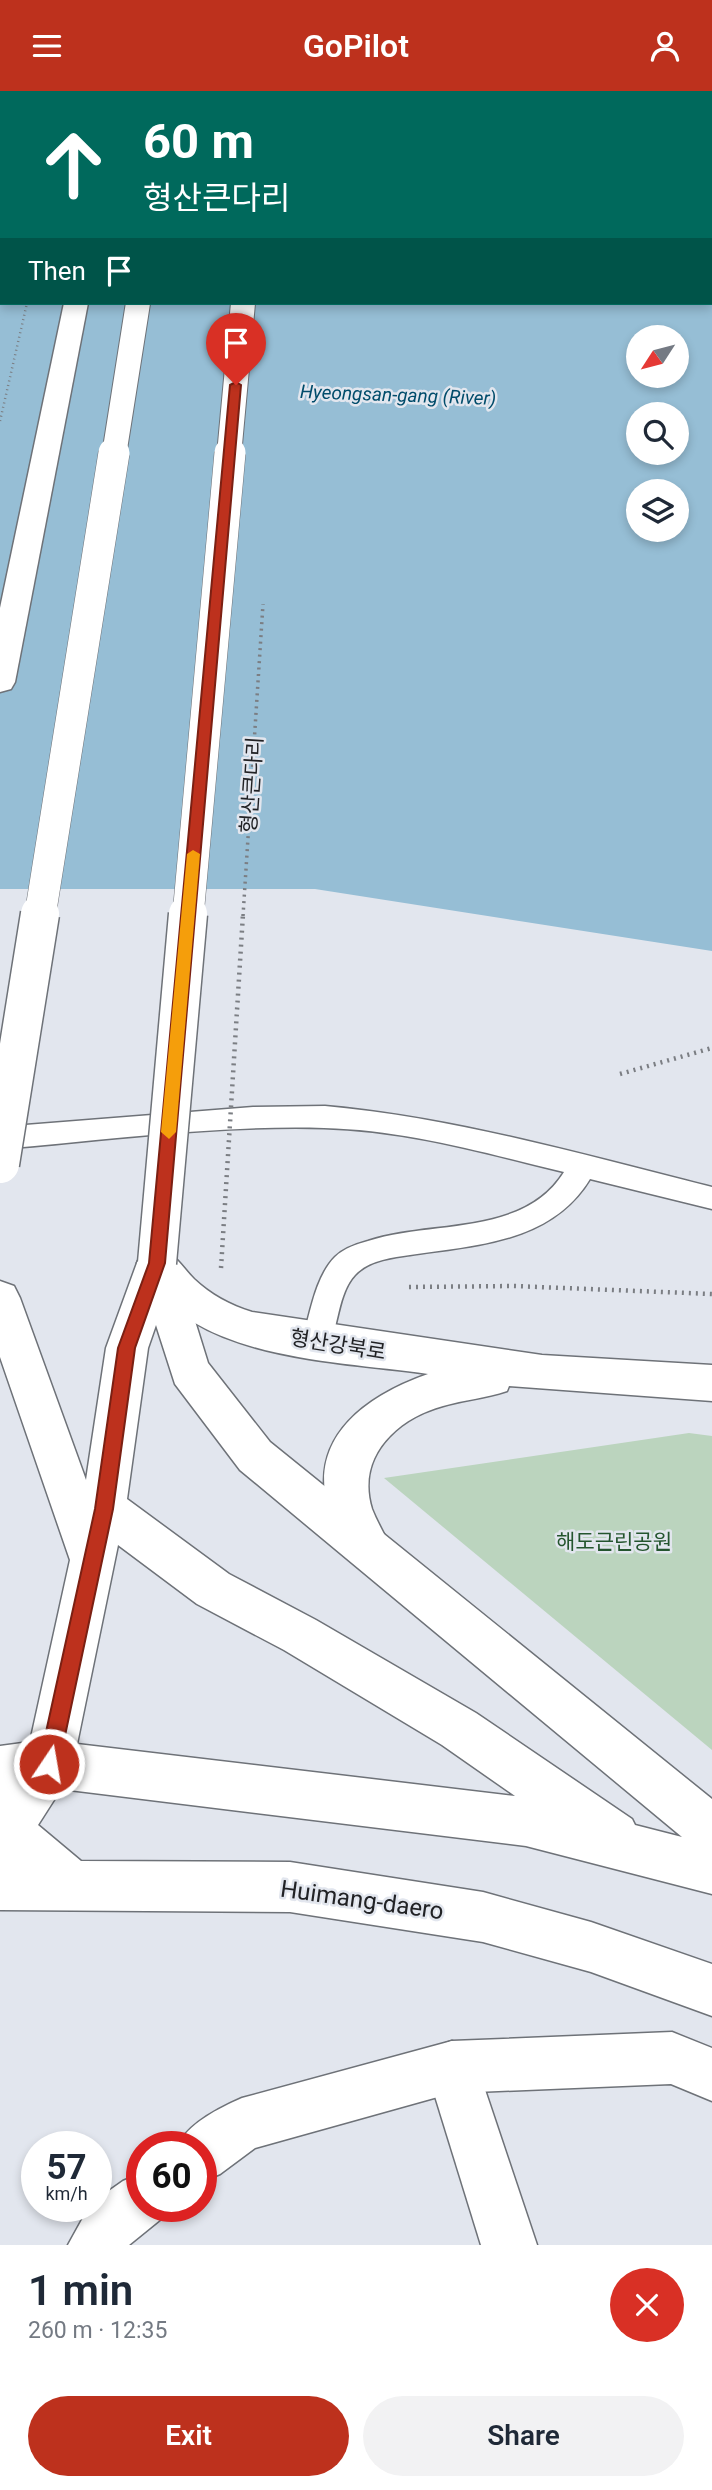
<!DOCTYPE html>
<html lang="en">
<head>
<meta charset="utf-8">
<style>
  :root { --surface:#fff; --page:#f2f2f3; --text:#1f2937; --muted:#747a83; --accent:#bd311d }
  body { margin:0; font-family:Roboto,"Noto Sans KR",sans-serif; background:var(--page); color:var(--text); height:100vh; display:flex; flex-direction:column; font-size:26px; white-space:nowrap }
  * { box-sizing:border-box; margin:0 }
  p { font-size:23px; color:var(--muted) }
  .icon { flex:none; width:38px; height:38px; fill:none; stroke:currentColor; stroke-width:2; stroke-linecap:round; stroke-linejoin:round }
  .map { position:relative; height:2154px; overflow:hidden }
  .details { display:flex; flex-direction:column; background:var(--surface); flex:1 }
  .details>* { flex:none }
  .hud { position:absolute; left:0px; top:0px; width:712px; height:214px; box-shadow:0 4px 10px #0003; background:#00695c; color:#fff; overflow:hidden }
  .needle { width:46px; rotate:234deg }
  .tools { position:absolute; left:626px; top:234px; display:grid; gap:14px }
  .tools a { display:grid; place-items:center; width:63px; height:63px; border-radius:50%; background:var(--surface); box-shadow:0 4px 10px #0003; font-size:35px }
  .speed { position:absolute; left:21px; top:2040px; display:flex; gap:14px; font-size:35px; font-weight:700; text-align:center }
  .speed>* { display:grid; place-content:center; width:91px; height:91px; border-radius:50%; background:var(--surface); box-shadow:0 4px 10px #0003; line-height:1 }
  .speed small { font-size:18px; font-weight:400 }
  .speed .limit { border:10px solid #d22; background:#fff; color:#111 }
  .pin { position:absolute; display:grid; place-items:center; width:60px; height:60px; color:#fff; margin:-72px -30px; border-radius:50% 50% 50% 0; rotate:-45deg; box-shadow:0 0 7px #0007 }
  .pin .icon { rotate:45deg }
  .me { position:absolute; width:77px; margin:-38px; rotate:12deg; stroke-linejoin:round; filter:drop-shadow(0 0 5px #0008) }
  .turn { display:flex; align-items:center; gap:24px; height:147px; padding:0 28px; font-size:32px }
  .turn .icon { width:91px; height:91px; stroke-width:2.5 }
  .turn b { display:block; font-size:49px; line-height:60px }
  .then { display:flex; align-items:center; height:66px; padding:0 28px; background:#0003; gap:14px; font-size:26px }
  .round { display:grid; place-items:center; flex:none; width:74px; height:74px; border-radius:37px; background:var(--page) }
  .headline { display:flex; align-items:center; justify-content:space-between; height:119px; padding:0 28px }
  h1 { font-size:42px; font-weight:600; line-height:52px }
  .action { display:flex; gap:14px; margin-top:auto; padding:14px 28px }
  .action a { flex:1; height:80px; border-radius:42px; background:var(--accent); color:#fff; font-size:28px; font-weight:600; line-height:80px; text-align:center }
  .action a+a { background:var(--page); color:var(--text) }
  header { display:flex; justify-content:space-between; align-items:center; height:91px; padding:0 28px; background:var(--accent); color:#fff; font-size:32px; font-weight:600 }
  .map>svg:first-child { display:block }
  .green { fill:#bbd4be }
  .water { fill:#96bed5; fill-rule:evenodd }
  .lines { fill:none; stroke-linecap:round; stroke-linejoin:round }
  .service-casing { stroke:#6e7278; stroke-width:3 }
  .minor-casing { stroke:#6e7278; stroke-width:3 }
  .secondary-casing { stroke:#6e7278; stroke-width:3 }
  .primary-casing { stroke:#6e7278; stroke-width:3 }
  .path-far1 { stroke:#7b7e83; stroke-width:2.5; stroke-dasharray:1 3.5; stroke-linecap:butt }
  .path { stroke:#7b7e83; stroke-width:4.5; stroke-dasharray:2 5; stroke-linecap:butt }
  .service { fill:#fff; fill-rule:evenodd }
  .minor { fill:#fff; fill-rule:evenodd }
  .secondary { fill:#fff; fill-rule:evenodd }
  .primary { fill:#fff; fill-rule:evenodd }
  .primary-bridge-far2-casing { stroke:#6e7278; stroke-width:26; stroke-linecap:butt }
  .primary-bridge-far1-casing { stroke:#6e7278; stroke-width:32; stroke-linecap:butt }
  .primary-bridge-casing { stroke:#6e7278; stroke-width:41; stroke-linecap:butt }
  .path-bridge-far1 { stroke:#7b7e83; stroke-width:3.5; stroke-dasharray:2 4.5; stroke-linecap:butt }
  .path-bridge { stroke:#7b7e83; stroke-width:4.5; stroke-dasharray:2 5; stroke-linecap:butt }
  .primary-bridge-far2 { stroke:#fff; stroke-width:24 }
  .primary-bridge-far1 { stroke:#fff; stroke-width:31 }
  .primary-bridge { stroke:#fff; stroke-width:38 }
  .route { fill:#bd311d; stroke:#7b2013; stroke-width:2 }
  .slow { fill:#f59e0b }
  .labels { text-anchor:middle; dominant-baseline:central; stroke-width:5; stroke-linejoin:round; paint-order:stroke }
  .far-water-label { font-size:19px; font-style:italic; fill:#004c6b; stroke:#e2e6ee }
  .street-label { font-size:21px; fill:#212225; stroke:#e2e6ee }
  .park-label { font-size:21px; fill:#24552e; stroke:#e2e6ee }
  .near-street-label { font-size:24px; fill:#212225; stroke:#e2e6ee }
</style>
</head>
<body>
<header><svg class="icon" aria-label="menu" viewBox="0 0 24 24"><path d="M4 6h16M4 12h16M4 18h16"/></svg>GoPilot<svg class="icon" aria-label="person" viewBox="0 0 24 24"><circle cx="12" cy="8" r="4"/><path d="M4 21q1-7 8-7t8 7"/></svg></header>
<div class="map">
<svg width="712" height="2154" viewBox="0 0 712 2154">
  <rect width="100%" height="100%" fill="#e2e6ee"/>
  <path class="green" d="M689 1342 712 1345V1659L384 1387Z"/>
  <path class="water" d="M0 0H712V860L315 798H0ZM2 2H710V212H2ZM639 247H677V285H639ZM639 324H677V362H639ZM639 401H677V439H639Z"/>
  <g class="lines">
    <defs>
      <path id="service" d="M325 1015C457 1027 584 1064 712 1096V1118L590 1088C551 1152 476 1154 410 1164 391 1167 369 1169 355 1184 338 1202 338 1237 328 1259L317 1263 306 1259 302 1250C310 1224 315 1186 335 1166 344 1157 357 1153 368 1150 431 1129 524 1146 564 1081 485 1062 406 1039 324 1037 216 1034 107 1049 0 1058V1036L253 1016Z"/>
      <path id="minor" d="M452 1950 471 1957 537 2154H481L426 1976 433 1957Z"/>
      <path id="secondary" d="M157 1155C175 1162 181 1175 194 1188 211 1204 230 1214 252 1221L542 1264 712 1274V1310L509 1295 507 1300C486 1307 464 1309 443 1315 396 1328 356 1366 372 1418 377 1431 385 1444 391 1457L385 1472 369 1478 353 1472C344 1454 334 1436 328 1417 308 1344 369 1304 428 1283 332 1269 186 1270 137 1172L143 1160Z"/>
      <g id="primary">
        <path d="M108 0H130L107 2Z"/>
        <rect x="161" y="0" width="22" height="2"/>
        <rect x="251" y="0" width="22" height="2"/>
        <path d="M64 212H88L15 591 11 598 0 601V517Z"/>
        <path d="M157 1155 171 1160 177 1172 208 1272 270 1351 712 1708V1803L526 1755 61 1698 38 1734 81 1770 290 1771 483 1801 591 1831 712 1873V1925L591 1881 483 1851 290 1821 0 1819V1655L30 1651 70 1469 0 1266V1190L14 1195 20 1207 86 1389 106 1257 137 1172 143 1160ZM156 1234 175 1293 240 1379 682 1746 635 1734 632 1728 476 1622 316 1529 229 1483 127 1408 148 1257ZM118 1454 197 1513 284 1559 442 1654 515 1705 77 1653Z"/>
        <path d="M672 1941 712 1957V2010L671 1993 452 2002 255 2057 220 2083 201 2091V2056H177C187 2033 219 2017 242 2007L452 1950Z"/>
        <path d="M142 2082V2116H167L161 2128 129 2154H68L89 2116H96V2109L123 2090Z"/>
      </g>
    </defs>
    <use href="#service" class="service-casing"/>
    <use href="#minor" class="minor-casing"/>
    <use href="#secondary" class="secondary-casing"/>
    <use href="#primary" class="primary-casing"/>
    <path class="path-far1" d="M0 330 27 212"/>
    <g class="path">
      <path d="M620 983 712 957"/>
      <path d="M409 1196 514 1195 712 1203"/>
    </g>
    <use href="#service" class="service"/>
    <use href="#minor" class="minor"/>
    <use href="#secondary" class="secondary"/>
    <use href="#primary" class="primary"/>
    <defs>
      <g id="primary-bridge-far2">
        <path d="M114 364 138 212"/>
        <path d="M229 364 243 212"/>
      </g>
      <g id="primary-bridge-far1">
        <path d="M40 825 114 362"/>
        <path d="M188 825 230 362"/>
      </g>
      <g id="primary-bridge">
        <path d="M0 1073 40 823"/>
        <path d="M157 1172 188 823"/>
      </g>
    </defs>
    <use href="#primary-bridge-far2" class="primary-bridge-far2-casing"/>
    <use href="#primary-bridge-far1" class="primary-bridge-far1-casing"/>
    <use href="#primary-bridge" class="primary-bridge-casing"/>
    <path class="path-bridge-far1" d="M243 825 263 513"/>
    <path class="path-bridge" d="M221 1177 243 823"/>
    <use href="#primary-bridge-far2" class="primary-bridge-far2"/>
    <use href="#primary-bridge-far1" class="primary-bridge-far1"/>
    <use href="#primary-bridge" class="primary-bridge"/>
  </g>
  <path class="route" d="M236 291 241 294 165 1172 135 1257 113 1418 59 1673 56 1680 49 1683 42 1680 39 1673 95 1418 118 1257 149 1172 230 294Z"/>
  <path class="slow" d="M193 759 200 763 176 1041 169 1048 161 1041 187 763Z"/>
  <g class="labels">
    <g class="far-water-label">
      <text transform="translate(398 304) rotate(2)">Hyeongsan-gang (River)</text>
    </g>
    <g class="street-label">
      <text transform="translate(252 694) rotate(-86)">형산큰다리</text>
      <text transform="translate(338 1254) rotate(9)">형산강북로</text>
    </g>
    <g class="park-label">
      <text x="614" y="1451">해도근린공원</text>
    </g>
    <g class="near-street-label">
      <text transform="translate(362 1809) rotate(8)">Huimang-daero</text>
    </g>
  </g>
</svg>
<div class="tools">
<a><svg class="needle" viewBox="-14 -14 28 28"><path d="M0-13l5 13h-10z" fill="#e53935"/><path d="M0 13l5-13h-10z" fill="#747a83"/></svg></a>
<a><svg class="icon" aria-label="search" viewBox="0 0 24 24"><circle cx="10" cy="10" r="6"/><path d="M15 15l6 6"/></svg></a>
<a><svg class="icon" aria-label="layers" viewBox="0 0 24 24"><path d="M12 4l9 5-9 5-9-5zM3 14l9 5 9-5"/></svg></a>
</div>
<div class="speed"><div>57<small>km/h</small></div><div class="limit">60</div></div>
<div class="pin" style="left:236px;top:294px;background:#d93025"><svg class="icon" aria-label="arrive" viewBox="0 0 24 24"><path d="M6 21V4h12l-3 4 3 4H6"/></svg></div>
<svg class="me" style="left:49px;top:1673px" viewBox="-20 -20 40 40"><circle r="17" fill="#bd311d" stroke="#fff" stroke-width="3"/><path d="M0-11L8 9 0 5-8 9z" fill="#fff"/></svg>
<div class="hud">
<div class="turn"><svg class="icon" aria-label="ahead" viewBox="0 0 24 24"><path d="M12 20V5M6 11l6-6 6 6"/></svg><div><b>60 m</b>형산큰다리</div></div>
<div class="then">Then<svg class="icon" aria-label="arrive" viewBox="0 0 24 24"><path d="M6 21V4h12l-3 4 3 4H6"/></svg></div>
</div>
</div>
<section class="details">
<div class="headline"><div><h1>1 min</h1><p>260 m · 12:35</p></div><a class="round" style="background:#d93025;color:#fff"><svg class="icon" aria-label="close" viewBox="0 0 24 24"><path d="M6 6l12 12M18 6L6 18"/></svg></a></div>
<div class="action"><a>Exit</a><a>Share</a></div>
</section>
</body>
</html>
